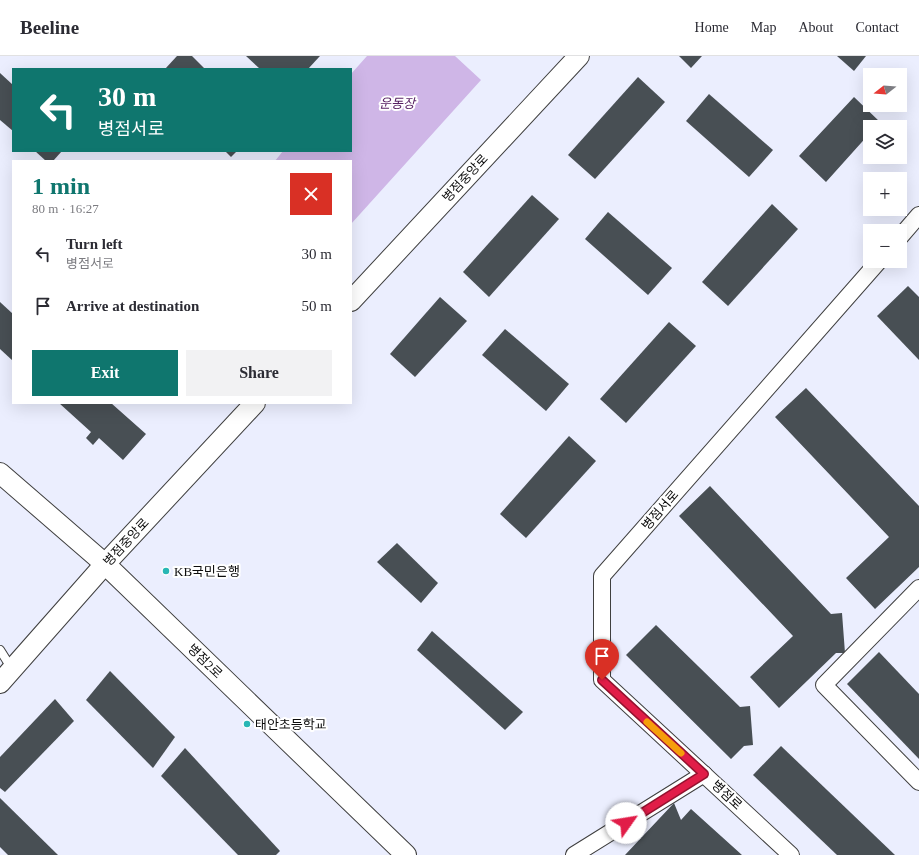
<!DOCTYPE html>
<html lang="en">
<head>
<meta charset="utf-8">
<style>
  :root { --surface:#fff; --page:#f2f2f3; --text:#2b2b33; --muted:#7c7c81; --line:#e1e1e2; --accent:#0f766e }
  body { margin:0; font-family:"Times New Roman","Noto Sans KR",serif; background:var(--page); color:var(--text); height:100vh; display:flex; flex-direction:column; font-size:15px; white-space:nowrap }
  * { box-sizing:border-box; margin:0 }
  p { font-size:13px; color:var(--muted) }
  .icon { flex:none; width:22px; height:22px; fill:none; stroke:currentColor; stroke-width:2; stroke-linecap:round; stroke-linejoin:round }
  .map { position:relative; flex:1; overflow:hidden }
  .panel { position:absolute; left:12px; top:104px; width:340px; height:244px; display:flex; flex-direction:column; background:var(--surface); border-radius:0px; box-shadow:0 4px 16px #0002 }
  .panel>* { flex:none }
  .banner { position:absolute; left:12px; top:12px; width:340px; height:84px; border-radius:0px; box-shadow:0 4px 16px #0002; background:#0f766e; color:#fff; overflow:hidden }
  .needle { width:26px; rotate:253deg }
  .buttons { position:absolute; left:863px; top:12px; display:grid; gap:8px }
  .buttons a { display:grid; place-items:center; width:44px; height:44px; border-radius:0px; background:var(--surface); box-shadow:0 4px 16px #0002; font-size:20px }
  .pin { position:absolute; display:grid; place-items:center; width:34px; height:34px; color:#fff; margin:-41px -17px; border-radius:50% 50% 50% 0; rotate:-45deg; box-shadow:0 0 4px #0007 }
  .pin .icon { rotate:45deg }
  .me { position:absolute; width:44px; margin:-22px; rotate:58deg; stroke-linejoin:round; filter:drop-shadow(0 0 3px #0008) }
  .turn { display:flex; align-items:center; gap:14px; height:84px; padding:0 20px; font-size:18px }
  .turn .icon { width:52px; height:52px; stroke-width:2.5 }
  .turn b { display:block; font-size:28px; line-height:34px }
  .round { display:grid; place-items:center; flex:none; width:42px; height:42px; border-radius:0px; background:var(--page) }
  .head { display:flex; align-items:center; justify-content:space-between; height:68px; padding:0 20px }
  h1 { font-size:24px; font-weight:800; line-height:30px; color:var(--accent) }
  .button { display:flex; gap:8px; margin-top:auto; padding:8px 20px }
  .button a { flex:1; height:46px; border-radius:0px; background:var(--accent); color:#fff; font-size:16px; font-weight:800; line-height:46px; text-align:center }
  .button a+a { background:var(--page); color:var(--text) }
  ul { padding:0; list-style:none }
  li { display:flex; align-items:center; gap:12px; height:52px; padding:0 20px }
  li div { flex:1 }
  li b { display:block; font-size:15px }
  li em { font-style:normal }
  header { display:flex; align-items:center; gap:24px; box-sizing:border-box; height:56px; padding:0 20px; background:var(--surface); border-bottom:1px solid var(--line) }
  header strong { font-size:19px }
  nav { display:flex; gap:22px; margin-inline-start:auto; font-size:14px }
  .map>svg:first-child { display:block }
  .green { fill:#cfb6e7 }
  .building { fill:#484f54 }
  .lines { fill:none; stroke-linecap:round; stroke-linejoin:round }
  .service-casing { stroke:#3f3f3f; stroke-width:10 }
  .minor-casing { stroke:#3f3f3f; stroke-width:18 }
  .tertiary-casing { stroke:#3f3f3f; stroke-width:22 }
  .service { stroke:#fff; stroke-width:8 }
  .minor { stroke:#fff; stroke-width:16 }
  .tertiary { stroke:#fff; stroke-width:20 }
  .route-casing { stroke:#92132f; stroke-width:10 }
  .route { stroke:#e11d48; stroke-width:7 }
  .slow { stroke:#f59e0b; stroke-width:7 }
  .poi-dot { fill:#28b7b5; stroke:#fff; stroke-width:1.5 }
  .labels { text-anchor:middle; dominant-baseline:central; stroke-width:4; stroke-linejoin:round; paint-order:stroke }
  .park-label { font-size:13px; font-style:italic; fill:#551e61; stroke:#fff }
  .street-label { font-size:13px; fill:#0c0c0c; stroke:#fff }
  .poi-label { font-size:13px; fill:#0c0c0c; stroke:#fff; text-anchor:start }
</style>
</head>
<body>
<header>
<strong>Beeline</strong>
<nav><a>Home</a><a>Map</a><a>About</a><a>Contact</a></nav>
</header>
<div class="map">
<svg width="919" height="799" viewBox="0 0 919 799">
  <rect width="100%" height="100%" fill="#ebeefe"/>
  <path class="green" d="M367 0H455L481 24 351 168V105H275L283 95H351V18Z"/>
  <g class="building">
    <path d="M177 0H192L205 13H165Z"/>
    <path d="M246 0H320L308 13H260Z"/>
    <path d="M679 0H702L691 12Z"/>
    <path d="M837 0H866L854 15Z"/>
    <path d="M0 17 13 29V75L0 64Z"/>
    <path d="M638 21 665 46 595 123 568 99Z"/>
    <path d="M709 38 773 94 749 121 686 65Z"/>
    <path d="M854 41 880 66 875 71H870V77L826 126 799 100Z"/>
    <path d="M35 95H62L53 105H46Z"/>
    <path d="M225 95H237L231 101Z"/>
    <path d="M532 139 559 163 489 241 463 216Z"/>
    <path d="M772 148 798 173 728 250 702 226Z"/>
    <path d="M608 156 672 212 648 239 585 183Z"/>
    <path d="M908 230 919 241V304L877 260Z"/>
    <path d="M440 241 467 265 415 321 390 298Z"/>
    <path d="M0 246 13 258V305L0 293Z"/>
    <path d="M669 266 696 290 626 367 600 343Z"/>
    <path d="M505 273 569 328 546 355 482 299Z"/>
    <path d="M806 332 919 450V511L875 553 846 522 889 481 775 361Z"/>
    <path d="M59 347H111L146 378 123 404 99 382 93 389 86 382 91 376Z"/>
    <path d="M569 380 596 405 526 482 500 458Z"/>
    <path d="M710 430 831 558 842 557 845 597H836L779 652 750 621 793 580 679 460Z"/>
    <path d="M397 487 438 527 421 547 377 506Z"/>
    <path d="M656 569 740 651 750 650 753 689 744 690 731 703 626 599Z"/>
    <path d="M432 575 523 656 505 674 417 594Z"/>
    <path d="M879 596 919 638V703L847 628Z"/>
    <path d="M110 615 175 681 153 712 86 644Z"/>
    <path d="M55 643 74 665 5 736 0 732V701Z"/>
    <path d="M781 690 895 799H837L753 719Z"/>
    <path d="M185 692 280 795 276 799H238L161 720Z"/>
    <path d="M0 742 58 799H8L0 791Z"/>
    <path d="M674 747 681 764 691 753 742 799H625Z"/>
  </g>
  <g class="lines">
    <defs>
      <path id="service" d="M0 594 12 613"/>
      <g id="minor">
        <path d="M900 181 919 159"/>
        <path d="M919 532 824 629 919 726"/>
        <path d="M574 799 704 718"/>
        <path d="M791 799 602 624V520L879 205"/>
      </g>
      <g id="tertiary">
        <path d="M351 245 579 0"/>
        <path d="M0 417 105 508 406 799"/>
        <path d="M0 627 105 508 255 347"/>
      </g>
    </defs>
    <use href="#service" class="service-casing"/>
    <use href="#minor" class="minor-casing"/>
    <use href="#tertiary" class="tertiary-casing"/>
    <use href="#service" class="service"/>
    <use href="#minor" class="minor"/>
    <use href="#tertiary" class="tertiary"/>
  </g>
  <g class="lines">
    <defs>
      <path id="route" d="M602 624 704 718 626 767"/>
    </defs>
    <use href="#route" class="route-casing"/>
    <use href="#route" class="route"/>
    <path class="slow" d="M647 666 681 697"/>
  </g>
  <g class="poi-dot">
    <circle cx="166" cy="515" r="4"/>
    <circle cx="247" cy="668" r="4"/>
  </g>
  <g class="labels">
    <g class="park-label">
      <text x="397" y="47">운동장</text>
    </g>
    <g class="street-label">
      <text transform="translate(465 122) rotate(-47)">병점중앙로</text>
      <text transform="translate(660 454) rotate(-49)">병점서로</text>
      <text transform="translate(126 486) rotate(-47)">병점중앙로</text>
      <text transform="translate(205 605) rotate(44)">병점2로</text>
      <text transform="translate(727 739) rotate(43)">병점로</text>
    </g>
    <g class="poi-label">
      <text x="174" y="515">KB국민은행</text>
      <text x="255" y="668">태안초등학교</text>
    </g>
  </g>
</svg>
<div class="buttons">
<a><svg class="needle" viewBox="-14 -14 28 28"><path d="M0-13l5 13h-10z" fill="#e53935"/><path d="M0 13l5-13h-10z" fill="#7c7c81"/></svg></a>
<a><svg class="icon" aria-label="layers" viewBox="0 0 24 24"><path d="M12 4l9 5-9 5-9-5zM3 14l9 5 9-5"/></svg></a>
<a>+</a>
<a>−</a>
</div>
<div class="pin" style="left:602px;top:624px;background:#d93025"><svg class="icon" aria-label="arrive" viewBox="0 0 24 24"><path d="M6 21V4h12l-3 4 3 4H6"/></svg></div>
<svg class="me" style="left:626px;top:767px" viewBox="-20 -20 40 40"><circle r="19" fill="#fff"/><path d="M0-13L10 11 0 6-10 11z" fill="#e11d48"/></svg>
<div class="banner">
<div class="turn"><svg class="icon" aria-label="left" viewBox="0 0 24 24"><path d="M17 20v-9H6M10 6l-5 5 5 5"/></svg><div><b>30 m</b>병점서로</div></div>
</div>
<section class="panel">
<div class="head"><div><h1>1 min</h1><p>80 m · 16:27</p></div><a class="round" style="background:#d93025;color:#fff"><svg class="icon" aria-label="close" viewBox="0 0 24 24"><path d="M6 6l12 12M18 6L6 18"/></svg></a></div>
<ul>
<li><svg class="icon" aria-label="left" viewBox="0 0 24 24"><path d="M17 20v-9H6M10 6l-5 5 5 5"/></svg><div><b>Turn left</b><p>병점서로</p></div><em>30 m</em></li>
<li><svg class="icon" aria-label="arrive" viewBox="0 0 24 24"><path d="M6 21V4h12l-3 4 3 4H6"/></svg><div><b>Arrive at destination</b></div><em>50 m</em></li>
</ul>
<div class="button"><a>Exit</a><a>Share</a></div>
</section>
</div>
</body>
</html>
